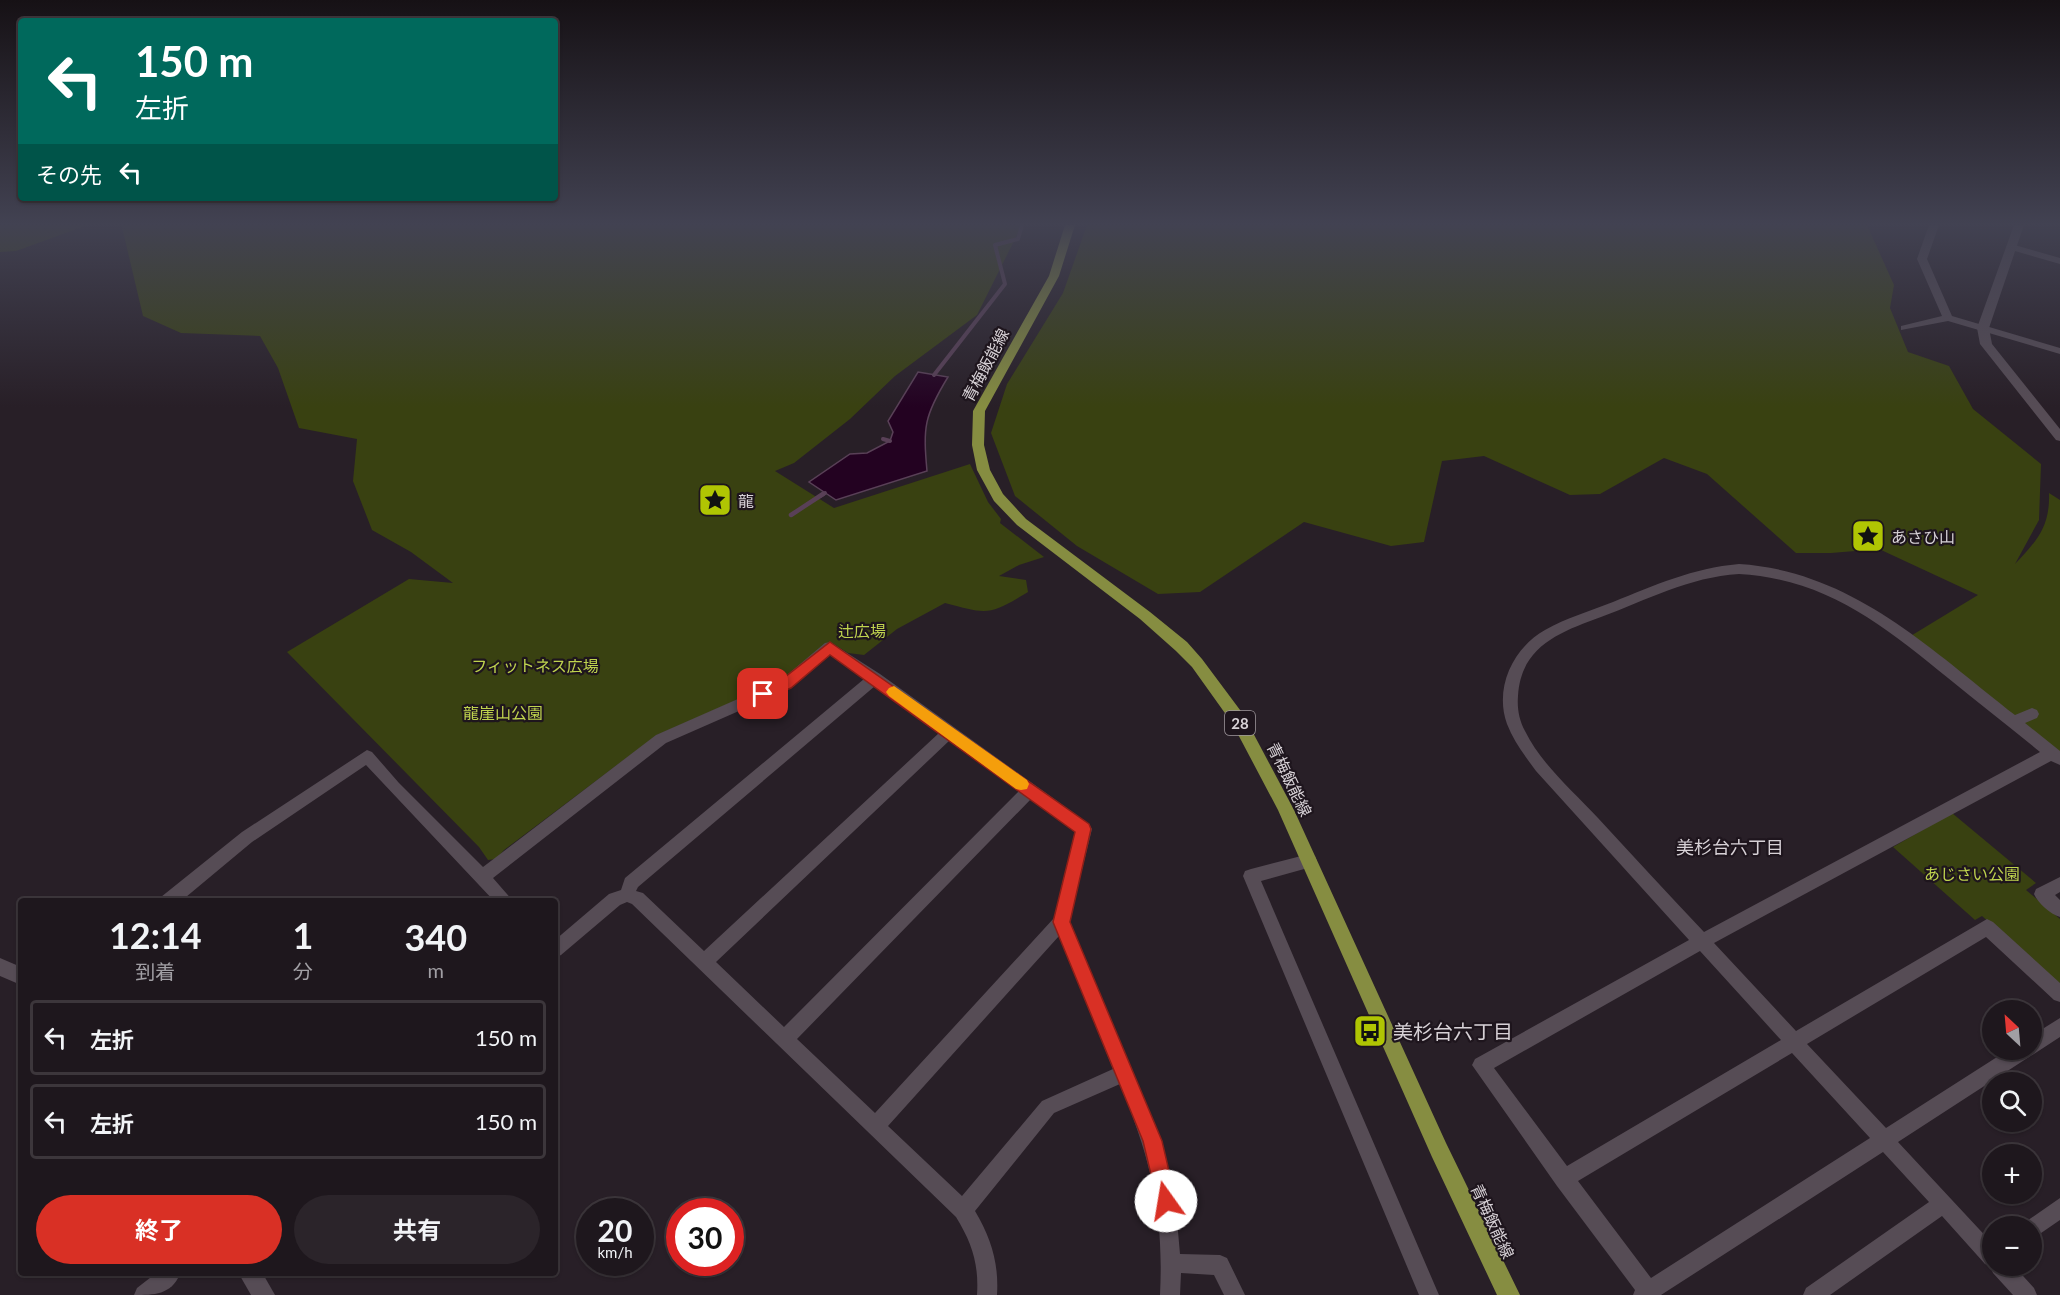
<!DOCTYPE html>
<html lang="ja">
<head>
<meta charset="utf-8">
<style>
  :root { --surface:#1e171d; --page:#2b242a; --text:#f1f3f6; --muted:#a19fa4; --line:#3c363b; --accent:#d93025 }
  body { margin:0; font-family:Lato,"Noto Sans JP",sans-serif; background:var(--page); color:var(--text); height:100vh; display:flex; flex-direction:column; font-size:22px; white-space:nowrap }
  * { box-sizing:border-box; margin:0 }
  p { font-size:20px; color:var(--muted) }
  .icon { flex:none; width:33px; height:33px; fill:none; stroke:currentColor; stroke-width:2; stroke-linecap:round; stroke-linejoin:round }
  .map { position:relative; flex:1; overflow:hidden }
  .panel { position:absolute; left:18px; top:898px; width:540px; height:378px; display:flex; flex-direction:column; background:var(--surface); border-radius:6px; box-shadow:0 2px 4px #0004,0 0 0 2px var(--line) }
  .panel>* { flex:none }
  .guide { position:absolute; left:18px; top:18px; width:540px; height:183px; border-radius:6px; box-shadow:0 2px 4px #0004,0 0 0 2px var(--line); background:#00695c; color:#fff; overflow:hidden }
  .needle { width:39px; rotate:334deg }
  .tools { position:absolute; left:1982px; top:1000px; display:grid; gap:12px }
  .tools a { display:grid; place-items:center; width:60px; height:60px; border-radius:50%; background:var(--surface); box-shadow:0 2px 4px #0004,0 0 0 2px var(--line); font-size:30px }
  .speed { position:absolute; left:576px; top:1198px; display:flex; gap:12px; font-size:30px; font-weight:700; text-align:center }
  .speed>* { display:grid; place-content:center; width:78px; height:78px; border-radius:50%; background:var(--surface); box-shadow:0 2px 4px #0004,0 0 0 2px var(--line); line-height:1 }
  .speed small { font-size:15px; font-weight:400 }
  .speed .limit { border:9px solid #d22; background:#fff; color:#111 }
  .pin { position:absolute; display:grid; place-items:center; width:51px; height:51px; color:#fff; margin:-26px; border-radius:12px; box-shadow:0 3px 9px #0006 }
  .me { position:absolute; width:66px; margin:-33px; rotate:347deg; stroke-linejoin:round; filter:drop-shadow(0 0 4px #0008) }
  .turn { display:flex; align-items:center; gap:21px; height:126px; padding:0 18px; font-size:27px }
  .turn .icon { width:78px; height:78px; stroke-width:2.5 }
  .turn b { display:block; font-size:42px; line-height:51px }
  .then { display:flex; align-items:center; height:57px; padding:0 18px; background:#0003; gap:12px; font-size:22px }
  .eta { display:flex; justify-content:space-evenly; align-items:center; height:102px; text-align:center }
  .eta b { font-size:36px; font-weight:700; line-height:42px }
  .primary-button { display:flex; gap:12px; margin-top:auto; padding:12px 18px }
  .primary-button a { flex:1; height:69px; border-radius:36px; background:var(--accent); color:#fff; font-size:24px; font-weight:700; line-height:69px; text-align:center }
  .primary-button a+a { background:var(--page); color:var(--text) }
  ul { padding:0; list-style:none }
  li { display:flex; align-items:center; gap:18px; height:75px; margin:0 12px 9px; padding:0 6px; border:3px solid var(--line); border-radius:6px }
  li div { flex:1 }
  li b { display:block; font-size:22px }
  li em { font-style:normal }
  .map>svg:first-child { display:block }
  .green { fill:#394111 }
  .water { fill:#230221; stroke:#594057; stroke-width:1.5 }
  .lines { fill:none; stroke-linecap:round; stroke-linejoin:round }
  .stream-far1 { stroke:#594057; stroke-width:4 }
  .stream { stroke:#594057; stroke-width:4.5 }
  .street { fill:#564c55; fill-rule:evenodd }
  .secondary { fill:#564c55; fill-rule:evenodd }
  .primary { fill:#868d41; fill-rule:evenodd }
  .route { fill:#d93025; stroke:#8d1f18; stroke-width:1.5 }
  .slow { fill:#f59e0b }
  .labels { text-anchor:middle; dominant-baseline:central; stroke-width:4.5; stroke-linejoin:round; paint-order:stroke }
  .shield { fill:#1e151d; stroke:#a0999e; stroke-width:1.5 }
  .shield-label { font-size:15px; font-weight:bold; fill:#d7d1d6 }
  .street-label { font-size:16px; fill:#d7d1d6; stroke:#1e151d }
  .poi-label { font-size:16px; fill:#d7d1d6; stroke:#1e151d; text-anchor:start }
  .park-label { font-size:16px; fill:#bfd34e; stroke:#1e151d }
  .neighbourhood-label { font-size:18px; fill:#d7d1d6; stroke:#1e151d }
  .near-poi-label { font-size:20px; fill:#d7d1d6; stroke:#1e151d; text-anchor:start }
</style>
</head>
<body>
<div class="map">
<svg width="2060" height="1295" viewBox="0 0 2060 1295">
  <rect width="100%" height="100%" fill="#281f27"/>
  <g class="green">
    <path d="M0 225H88L16 251 0 252Z"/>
    <path d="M117 225H1022L977 315 895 376 850 419 794 463 775 471 834 508 970 464 988 502 1001 519 1000 523 1044 557 1019 565 999 576 1026 580 1028 592C990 615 989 615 945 603L897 629 864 655 848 653 830 642 778 682 657 735 504 850 496 859 488 860 479 847 287 652 409 579 453 583 411 552 372 530 353 481 357 439 299 428 278 368 260 336 181 333 143 316 122 227Z"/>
    <path d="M1087 225H1867L1894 285 1890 308 1908 352 1949 366 1973 409 2041 464 2039 520 2015 564C2038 540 2050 526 2049 493L2060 500V754L1909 637 1978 595 1879 549 1831 553H1796L1707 474 1664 458 1600 494 1570 495 1484 456 1442 461 1424 542 1391 546 1304 522 1200 592 1158 594 1077 546 1015 496 991 433 1007 384 1063 293Z"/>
    <path d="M1952 813 2036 883 2026 890 2060 919V985L1982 916 1975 920 1893 847Z"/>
  </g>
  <path class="water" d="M918 372 948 377C924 416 923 427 927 471L836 500 809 482 850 454 867 453 890 441 893 432 888 421Z"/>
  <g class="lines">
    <g class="stream-far1">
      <path d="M934 375 1005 284 995 245 1018 239 1022 225"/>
      <path d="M883 439 890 441"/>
      <path d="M820 496 825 493"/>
    </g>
    <path class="stream" d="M791 515 823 494"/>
    <g class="street">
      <path d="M1929 225H1939L1927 259 1952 316 2060 348V354L1948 321 1901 330V326L1942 316 1917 259Z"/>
      <path d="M2011 244 2060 258V264L2008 249 2006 247Z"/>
      <path d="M1739 564C1852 571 1930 649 2015 715L2032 708 2037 710 2039 714 2037 718 2025 723 2060 751V765L2051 761 1714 943 1796 1031 1987 919 1993 922 2060 983V1002L2054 1000 1986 937 1807 1044 1886 1128 2008 1050H2031V1036L2060 1018V1037L1898 1142 1992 1243V1266H2014L2034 1288 2037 1295H2013L1993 1273 1990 1266 1985 1264 1942 1216 1830 1295H1803L1806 1288 1929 1202 1883 1152 1661 1295H1633L1635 1290 1557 1186 1472 1065 1475 1059 1689 940 1536 771C1525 756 1514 742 1507 724 1494 688 1513 648 1545 630 1566 618 1590 611 1613 602 1655 585 1693 568 1739 564ZM1739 574C1826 579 1883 625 1948 678 1978 703 2010 727 2040 752L1704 932C1668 894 1633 856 1598 818 1573 791 1541 764 1525 731 1519 720 1517 708 1518 696 1521 646 1560 632 1601 617 1647 600 1689 577 1739 574ZM1700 951 1781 1040 1567 1166 1494 1068ZM1792 1053 1870 1138 1651 1278 1578 1181Z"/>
      <path d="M830 642 880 674 1089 824 1092 829 1069 922 1158 1132 1175 1198 1180 1254 1220 1255 1227 1258 1245 1295H1224L1214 1275 1181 1273 1180 1295H1160C1164 1212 1151 1160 1120 1084L1054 1113 975 1211C991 1238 999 1263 997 1295H977C979 1264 972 1243 956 1217L632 904 627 902 620 905 561 955 555 958V940L609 894 621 890 625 878 864 679 830 654 791 688 666 743 493 878 514 902H495L366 765 252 842 180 902H159L161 897 242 832 367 750 372 752 399 783 483 867 656 735 781 680 825 643ZM875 686 939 733 704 951 643 893 636 891 638 887ZM950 740 1019 791 784 1027 716 962ZM1031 799 1076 832 1054 918 875 1113 797 1039ZM1059 936 1113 1069 1042 1101 962 1196 888 1126Z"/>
      <path d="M1309 854 1315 856 1317 861 1315 866 1261 881 1439 1295H1419L1243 876 1245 871 1251 869Z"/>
      <path d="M2060 877V892L2055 895 2060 900V917C2050 914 2038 903 2034 894L2036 889Z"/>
      <path d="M2060 1198V1220L2031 1240V1227H2023L2024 1223Z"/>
      <path d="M155 1274H180C171 1295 154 1295 134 1295L137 1288Z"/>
    </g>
    <g class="secondary">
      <path d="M2014 225H2024L1989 328 1992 344 2060 429V441L2056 440 1980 344 1977 328Z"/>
      <path d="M0 958 21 967V985L0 976Z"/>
      <path d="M239 1274H263L275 1295H251Z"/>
    </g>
    <path class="primary" d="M1065 225H1075L1059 276 985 411 984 445 990 470 1003 494 1026 519 1150 612 1187 642 1202 659 1243 714 1294 810 1446 1143 1520 1295H1497L1432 1157 1278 810 1232 723 1192 667 1176 651 1140 619 1017 525 994 501 977 470 972 445 973 411 1049 276Z"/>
  </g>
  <linearGradient id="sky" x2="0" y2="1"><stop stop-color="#161115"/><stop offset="0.55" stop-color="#424252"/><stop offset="1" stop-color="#424252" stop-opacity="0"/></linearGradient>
  <rect width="2060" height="407" fill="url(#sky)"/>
  <path class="route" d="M830 642 1089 824 1091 829 1070 922 1162 1141 1176 1201 1173 1208 1166 1210 1159 1208 1143 1141 1053 922 1075 832 830 655 791 688 763 700 758 698 756 694 758 690 781 680Z"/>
  <path class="slow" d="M894 686 1027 780 1029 784 1027 789 1021 790 1016 789 889 696 886 692 889 688Z"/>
  <defs>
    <symbol id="sight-square" viewBox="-11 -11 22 22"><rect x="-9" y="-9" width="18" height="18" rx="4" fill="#b0c503" stroke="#1e151d"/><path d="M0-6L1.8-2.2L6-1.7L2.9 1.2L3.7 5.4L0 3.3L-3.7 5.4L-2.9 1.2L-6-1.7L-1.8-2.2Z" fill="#111"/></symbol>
    <symbol id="bus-square" viewBox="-11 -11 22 22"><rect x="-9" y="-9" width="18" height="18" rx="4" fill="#b0c503" stroke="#1e151d"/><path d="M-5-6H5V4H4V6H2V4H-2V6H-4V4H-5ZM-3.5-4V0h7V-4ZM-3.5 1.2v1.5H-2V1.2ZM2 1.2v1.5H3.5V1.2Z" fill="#111"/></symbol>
  </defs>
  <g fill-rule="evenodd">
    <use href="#sight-square" x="696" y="481" width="38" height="38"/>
    <use href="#sight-square" x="1849" y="517" width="38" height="38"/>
    <use href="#bus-square" x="1351" y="1012" width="38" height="38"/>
  </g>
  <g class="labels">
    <rect class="shield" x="1225" y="711" width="30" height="24" rx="4.5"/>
    <g class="shield-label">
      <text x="1240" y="723">28</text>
    </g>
    <g class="street-label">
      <text transform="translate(985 365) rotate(-62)">青梅飯能線</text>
      <text transform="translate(1290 779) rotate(64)">青梅飯能線</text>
      <text transform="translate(1493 1221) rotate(65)">青梅飯能線</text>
    </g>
    <g class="poi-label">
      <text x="738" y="500">龍</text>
      <text x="1891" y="536">あさひ山</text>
    </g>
    <g class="park-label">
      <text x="862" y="630">辻広場</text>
      <text x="535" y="665">フィットネス広場</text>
      <text x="503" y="712">龍崖山公園</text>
      <text x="1972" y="873">あじさい公園</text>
    </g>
    <g class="neighbourhood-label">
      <text x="1730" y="847">美杉台六丁目</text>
    </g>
    <g class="near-poi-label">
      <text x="1393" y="1031">美杉台六丁目</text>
    </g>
  </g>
</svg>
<div class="tools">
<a><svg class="needle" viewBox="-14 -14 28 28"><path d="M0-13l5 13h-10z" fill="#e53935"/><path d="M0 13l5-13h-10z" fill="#a19fa4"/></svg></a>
<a><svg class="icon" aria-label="search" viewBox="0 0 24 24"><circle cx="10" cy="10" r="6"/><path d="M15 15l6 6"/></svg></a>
<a>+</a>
<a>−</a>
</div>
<div class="speed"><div>20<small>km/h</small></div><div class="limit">30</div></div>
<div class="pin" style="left:763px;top:694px;background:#d93025"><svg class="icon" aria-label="arrive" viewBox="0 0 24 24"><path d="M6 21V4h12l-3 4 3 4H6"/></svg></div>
<svg class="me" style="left:1166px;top:1201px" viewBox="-20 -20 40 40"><circle r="19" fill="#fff"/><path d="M0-13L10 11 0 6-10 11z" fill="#d93025"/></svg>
<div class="guide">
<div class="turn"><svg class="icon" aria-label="left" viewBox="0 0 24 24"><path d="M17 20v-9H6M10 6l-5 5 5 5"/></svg><div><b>150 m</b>左折</div></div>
<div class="then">その先<svg class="icon" aria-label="left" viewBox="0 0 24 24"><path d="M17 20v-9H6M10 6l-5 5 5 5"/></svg></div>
</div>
<section class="panel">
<div class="eta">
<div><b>12:14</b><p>到着</p></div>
<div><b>1</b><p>分</p></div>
<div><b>340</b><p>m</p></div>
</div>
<ul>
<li><svg class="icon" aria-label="left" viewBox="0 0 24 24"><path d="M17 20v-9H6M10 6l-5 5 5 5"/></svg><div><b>左折</b></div><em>150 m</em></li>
<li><svg class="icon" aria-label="left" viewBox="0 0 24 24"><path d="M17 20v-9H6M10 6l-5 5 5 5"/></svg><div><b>左折</b></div><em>150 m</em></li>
</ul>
<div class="primary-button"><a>終了</a><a>共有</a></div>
</section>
</div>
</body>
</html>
